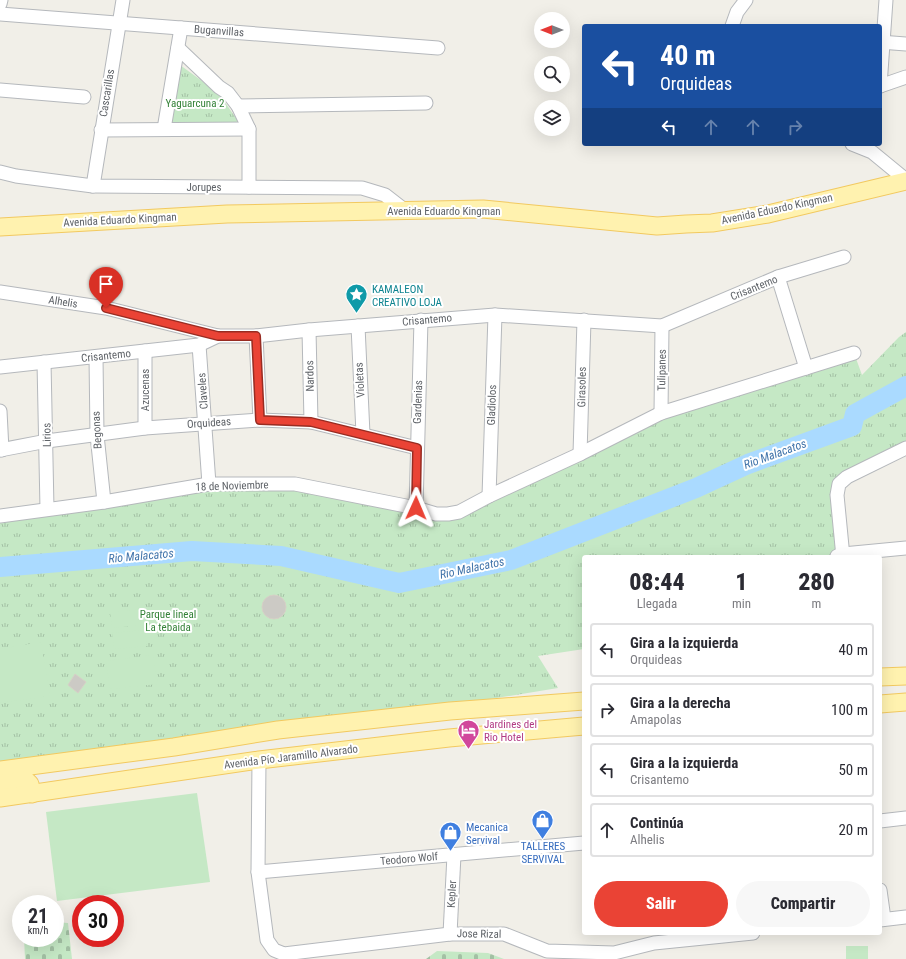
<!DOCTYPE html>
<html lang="es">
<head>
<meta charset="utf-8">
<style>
  :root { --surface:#fff; --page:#f7f7f7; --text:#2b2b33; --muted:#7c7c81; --line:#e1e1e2; --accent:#ea4335 }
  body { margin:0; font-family:"Roboto Condensed",sans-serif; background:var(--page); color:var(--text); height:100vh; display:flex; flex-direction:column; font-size:15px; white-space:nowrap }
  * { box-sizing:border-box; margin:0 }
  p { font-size:13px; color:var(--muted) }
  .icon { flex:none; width:22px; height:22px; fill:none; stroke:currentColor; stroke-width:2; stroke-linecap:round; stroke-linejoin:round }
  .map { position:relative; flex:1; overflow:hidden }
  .sheet { position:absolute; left:582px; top:555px; width:300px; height:380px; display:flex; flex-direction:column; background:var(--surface); border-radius:4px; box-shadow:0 4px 16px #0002 }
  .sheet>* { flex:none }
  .guide { position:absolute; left:582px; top:24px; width:300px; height:122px; border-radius:4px; box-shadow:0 4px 16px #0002; background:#1a4fa0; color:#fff; overflow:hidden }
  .needle { width:26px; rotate:270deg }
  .controls { position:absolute; left:534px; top:12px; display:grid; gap:8px }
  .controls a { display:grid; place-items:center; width:36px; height:36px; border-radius:50%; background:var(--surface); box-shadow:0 4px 16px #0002; font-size:20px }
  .speed { position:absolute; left:12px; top:895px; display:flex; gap:8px; font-size:20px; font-weight:700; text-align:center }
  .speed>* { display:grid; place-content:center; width:52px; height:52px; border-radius:50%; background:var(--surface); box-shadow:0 4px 16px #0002; line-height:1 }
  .speed small { font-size:10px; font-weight:400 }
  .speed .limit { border:6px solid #d22; background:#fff; color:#111 }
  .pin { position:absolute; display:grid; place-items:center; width:34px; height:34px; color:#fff; margin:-41px -17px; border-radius:50% 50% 50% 0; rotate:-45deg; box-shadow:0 0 4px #0007 }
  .pin .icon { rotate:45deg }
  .me { position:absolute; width:44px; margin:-22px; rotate:1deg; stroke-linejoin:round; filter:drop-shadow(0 0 3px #0008) }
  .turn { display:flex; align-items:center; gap:14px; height:84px; padding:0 12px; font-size:18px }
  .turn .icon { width:52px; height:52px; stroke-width:2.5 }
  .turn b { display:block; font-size:28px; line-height:34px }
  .lanes { display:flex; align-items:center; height:38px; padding:0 12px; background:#0003; justify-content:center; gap:20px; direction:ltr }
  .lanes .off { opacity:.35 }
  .eta { display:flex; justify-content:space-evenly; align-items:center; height:68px; text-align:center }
  .eta b { font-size:24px; font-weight:800; line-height:28px }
  .primary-button { display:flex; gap:8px; margin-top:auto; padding:8px 12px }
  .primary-button a { flex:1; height:46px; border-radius:24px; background:var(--accent); color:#fff; font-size:16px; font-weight:800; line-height:46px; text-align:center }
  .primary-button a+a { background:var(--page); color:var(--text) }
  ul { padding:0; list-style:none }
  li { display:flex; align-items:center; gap:12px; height:54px; margin:0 8px 6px; padding:0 4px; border:2px solid var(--line); border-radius:4px }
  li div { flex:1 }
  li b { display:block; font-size:15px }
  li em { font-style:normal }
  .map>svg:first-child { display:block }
  .cemetery { fill:url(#cemetery-stones) }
  .park { fill:url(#park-tufts) }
  .garden { fill:#c5e8c5 }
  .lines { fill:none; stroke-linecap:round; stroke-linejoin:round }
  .river { stroke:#aadaff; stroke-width:20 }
  .building { fill:#cccac5; stroke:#d6d1c6 }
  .minor-casing { stroke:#b5b8bc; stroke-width:15 }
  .major-casing { stroke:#f2c960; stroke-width:19 }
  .minor { stroke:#fff; stroke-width:13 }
  .major { stroke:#fff2af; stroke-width:17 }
  .route-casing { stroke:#982c22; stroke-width:10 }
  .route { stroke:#ea4335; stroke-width:7 }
  .labels { text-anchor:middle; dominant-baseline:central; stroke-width:4; stroke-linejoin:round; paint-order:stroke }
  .street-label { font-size:11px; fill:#5f6368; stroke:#fff }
  .park-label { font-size:11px; fill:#348238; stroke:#fff }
  .culture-label { font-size:11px; fill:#0d838f; stroke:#fff; text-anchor:start }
  .hotel-label { font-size:11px; fill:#b23c85; stroke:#fff; text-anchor:start }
  .shop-label { font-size:11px; fill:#366cbe; stroke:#fff; text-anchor:start }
  .water-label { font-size:12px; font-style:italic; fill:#4174aa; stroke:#fff }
</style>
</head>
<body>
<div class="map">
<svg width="906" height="959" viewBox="0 0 906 959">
  <defs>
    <pattern id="cemetery-stones" width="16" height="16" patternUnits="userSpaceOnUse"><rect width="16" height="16" fill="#c5e8c5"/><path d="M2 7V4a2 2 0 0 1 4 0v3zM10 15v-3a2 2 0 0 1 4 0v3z" fill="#a3c0a4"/></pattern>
    <pattern id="park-tufts" width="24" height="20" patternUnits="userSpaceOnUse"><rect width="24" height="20" fill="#c5e8c5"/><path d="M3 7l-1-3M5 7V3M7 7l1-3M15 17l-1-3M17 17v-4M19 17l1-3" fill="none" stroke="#a3c0a4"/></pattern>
  </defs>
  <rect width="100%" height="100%" fill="#f1efe8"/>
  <g class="cemetery">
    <path d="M55 922 68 923 72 959H25L24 938H55Z"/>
    <path d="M437 951 488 953 504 959H426Z"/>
  </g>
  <g class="park">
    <path d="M180 65 202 81 222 98 240 124H172L171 122Z"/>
    <path d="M906 332V448L839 484 843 554 835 557H584V649L538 656 558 688 350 722 0 770V516L209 484H295L448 514 661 413 854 353 862 375 899 337Z"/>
  </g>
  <g class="garden">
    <path d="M142 609 144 625 112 628 110 612Z"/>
    <path d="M145 630 147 646 114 649 112 633Z"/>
    <path d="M41 642 50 696 0 703V649Z"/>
    <path d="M153 655 158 684 110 689 106 661Z"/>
    <path d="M197 793 210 882 57 901 46 812Z"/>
    <rect x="846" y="946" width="22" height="13"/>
  </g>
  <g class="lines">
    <path class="river" d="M0 567 192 551 281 556 399 583 511 560 696 488 748 464 852 426 855 414 906 386"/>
  </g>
  <g class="building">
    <circle cx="274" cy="607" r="12"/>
    <path d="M75 674 86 682 78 693 68 685Z"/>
  </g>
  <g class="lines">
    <defs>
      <g id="minor">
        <path d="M0 4 1 0"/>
        <path d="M0 14 438 48"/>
        <path d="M732 26 737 12 746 0"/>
        <path d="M880 42 906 44"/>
        <path d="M178 48 219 87 228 93 238 106 249 129V187"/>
        <path d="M880 86 886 0"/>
        <path d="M880 86 906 77"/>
        <path d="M0 90 84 97"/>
        <path d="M238 106 426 103"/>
        <path d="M164 129 181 28"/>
        <path d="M101 130 249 129"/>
        <path d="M852 144 872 152 906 180"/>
        <path d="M0 172 16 176 93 186 362 188 385 195 403 209"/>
        <path d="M93 186 123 0"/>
        <path d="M778 277 806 368"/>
        <path d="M0 292 106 308 218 336"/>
        <path d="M358 326 363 434"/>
        <path d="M309 330 311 422"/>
        <path d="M256 336 260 420"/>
        <path d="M199 345 209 484"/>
        <path d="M145 351V428"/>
        <path d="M96 357 97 435 104 502"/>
        <path d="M44 362 47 509"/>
        <path d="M0 367 199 345 218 336H256L309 330 495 315 662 326 778 277 844 257"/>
        <path d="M0 411 2 450"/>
        <path d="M661 413 662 326"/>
        <path d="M0 450 47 441 145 428 260 420 311 422 417 448"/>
        <path d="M580 454 584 320"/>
        <path d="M489 496 495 315"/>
        <path d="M416 508 421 320"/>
        <path d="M0 516 104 502 209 484H295L416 508 436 514H448L459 512 489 496 580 454 661 413 854 353"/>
        <path d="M837 556 843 554 906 548"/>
        <path d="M843 557 837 495 839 484 847 477 906 448"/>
        <path d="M259 760 258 872 267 940 274 950 284 954 450 934H504L547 951 614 953 654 943 753 933"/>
        <path d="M880 821 906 818"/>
        <path d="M258 872 584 843"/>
        <path d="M880 890 884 919"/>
        <path d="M880 920 906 917"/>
        <path d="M450 934 454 855"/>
      </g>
      <g id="major">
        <path d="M0 227 227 214 483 209 657 226 686 224 712 223 768 214 906 181"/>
        <path d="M880 677 906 676"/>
        <path d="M880 704 906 702"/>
        <path d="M0 770 174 747 278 730 450 711 584 701"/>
        <path d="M0 783 26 780 30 784 32 794"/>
        <path d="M0 798 259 760 449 738 584 726"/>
      </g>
    </defs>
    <use href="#minor" class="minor-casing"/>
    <use href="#major" class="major-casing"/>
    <use href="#minor" class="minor"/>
    <use href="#major" class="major"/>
  </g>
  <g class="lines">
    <defs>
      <path id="route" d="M106 308 218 336H256L260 420 311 422 417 448 416 508"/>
    </defs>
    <use href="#route" class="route-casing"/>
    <use href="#route" class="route"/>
  </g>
  <defs>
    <symbol id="sight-pin" viewBox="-11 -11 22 30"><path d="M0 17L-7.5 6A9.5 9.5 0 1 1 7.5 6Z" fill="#0f9aa8" stroke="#fff"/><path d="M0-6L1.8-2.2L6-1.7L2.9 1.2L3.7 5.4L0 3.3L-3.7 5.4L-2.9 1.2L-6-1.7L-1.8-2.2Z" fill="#fff"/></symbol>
    <symbol id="hotel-pin" viewBox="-11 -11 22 30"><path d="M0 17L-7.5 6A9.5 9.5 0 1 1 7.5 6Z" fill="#d1479c" stroke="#fff"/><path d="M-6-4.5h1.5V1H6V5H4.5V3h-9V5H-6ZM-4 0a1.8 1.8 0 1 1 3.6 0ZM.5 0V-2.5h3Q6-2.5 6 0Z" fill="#fff"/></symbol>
    <symbol id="shop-pin" viewBox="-11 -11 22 30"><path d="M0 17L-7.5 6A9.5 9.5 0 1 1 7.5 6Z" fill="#3f7fe0" stroke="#fff"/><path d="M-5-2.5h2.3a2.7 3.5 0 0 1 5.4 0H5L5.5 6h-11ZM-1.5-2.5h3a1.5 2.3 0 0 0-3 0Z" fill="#fff"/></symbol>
  </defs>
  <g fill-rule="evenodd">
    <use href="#sight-pin" x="344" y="282" width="25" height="34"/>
    <use href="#hotel-pin" x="456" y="718" width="25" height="34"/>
    <use href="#shop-pin" x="530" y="808" width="25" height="34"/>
    <use href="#shop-pin" x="438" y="820" width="25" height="34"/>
  </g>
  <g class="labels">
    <g class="street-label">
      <text transform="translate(219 31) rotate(4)">Buganvillas</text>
      <text transform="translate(107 93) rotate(-81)">Cascarillas</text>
      <text x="204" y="187">Jorupes</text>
      <text transform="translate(777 209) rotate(-12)">Avenida Eduardo Kingman</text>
      <text x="444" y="211">Avenida Eduardo Kingman</text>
      <text transform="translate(120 220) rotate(-3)">Avenida Eduardo Kingman</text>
      <text transform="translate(754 288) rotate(-22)">Crisantemo</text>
      <text transform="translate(63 302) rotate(9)">Alhelis</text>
      <text transform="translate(427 320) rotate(-5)">Crisantemo</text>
      <text transform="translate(106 356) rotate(-6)">Crisantemo</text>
      <text transform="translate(662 370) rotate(-89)">Tulipanes</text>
      <text transform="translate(310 376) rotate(-91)">Nardos</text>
      <text transform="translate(360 380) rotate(-93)">Violetas</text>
      <text transform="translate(582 387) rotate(-89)">Girasoles</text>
      <text transform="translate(145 390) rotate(-90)">Azucenas</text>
      <text transform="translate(203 391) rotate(-94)">Claveles</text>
      <text transform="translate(418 402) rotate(-88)">Gardenias</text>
      <text transform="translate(492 405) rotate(-88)">Gladiolos</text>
      <text transform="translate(209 423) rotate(-4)">Orquideas</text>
      <text transform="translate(97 430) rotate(-93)">Begonas</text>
      <text transform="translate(47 435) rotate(-91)">Lirios</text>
      <text transform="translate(232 486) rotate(-2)">18 de Noviembre</text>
      <text transform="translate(291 757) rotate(-7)">Avenida Pío Jaramillo Alvarado</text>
      <text transform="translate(409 859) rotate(-5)">Teodoro Wolf</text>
      <text transform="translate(452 894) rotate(-87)">Kepler</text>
      <text transform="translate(479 934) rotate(1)">Jose Rizal</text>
    </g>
    <g class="park-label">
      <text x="195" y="103">Yaguarcuna 2</text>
      <text x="168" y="614">Parque lineal<tspan x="168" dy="13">La tebaida</tspan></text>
    </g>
    <g class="culture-label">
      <text x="372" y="289">KAMALEON<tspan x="372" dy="13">CREATIVO LOJA</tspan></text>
    </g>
    <g class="hotel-label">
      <text x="484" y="724">Jardines del<tspan x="484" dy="13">Rio Hotel</tspan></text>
    </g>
    <g class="shop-label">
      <text x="466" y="827">Mecanica<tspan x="466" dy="13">Servival</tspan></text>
      <text x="543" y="846" text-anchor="middle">TALLERES<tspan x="543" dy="13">SERVIVAL</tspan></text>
    </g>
    <g class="water-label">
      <text transform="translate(775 454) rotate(-20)">Rio Malacatos</text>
      <text transform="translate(141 556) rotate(-5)">Rio Malacatos</text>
      <text transform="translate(472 568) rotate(-12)">Rio Malacatos</text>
    </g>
  </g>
</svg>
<div class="controls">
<a><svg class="needle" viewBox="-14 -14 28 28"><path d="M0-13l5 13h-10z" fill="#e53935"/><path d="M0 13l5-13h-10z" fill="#7c7c81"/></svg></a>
<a><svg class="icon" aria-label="search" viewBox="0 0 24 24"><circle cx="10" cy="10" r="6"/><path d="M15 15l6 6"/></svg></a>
<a><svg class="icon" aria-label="layers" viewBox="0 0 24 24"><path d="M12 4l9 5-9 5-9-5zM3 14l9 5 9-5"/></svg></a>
</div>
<div class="speed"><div>21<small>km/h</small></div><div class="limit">30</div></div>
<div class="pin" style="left:106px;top:308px;background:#d93025"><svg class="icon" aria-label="arrive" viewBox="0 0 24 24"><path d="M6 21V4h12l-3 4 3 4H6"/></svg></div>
<svg class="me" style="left:416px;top:508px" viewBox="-20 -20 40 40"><path d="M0-17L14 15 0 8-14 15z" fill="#ea4335" stroke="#fff" stroke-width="4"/></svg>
<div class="guide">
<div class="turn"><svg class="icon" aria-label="left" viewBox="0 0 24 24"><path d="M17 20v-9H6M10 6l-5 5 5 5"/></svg><div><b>40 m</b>Orquideas</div></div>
<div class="lanes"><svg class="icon" aria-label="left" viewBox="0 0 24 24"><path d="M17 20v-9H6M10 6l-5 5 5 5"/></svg><svg class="icon off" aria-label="ahead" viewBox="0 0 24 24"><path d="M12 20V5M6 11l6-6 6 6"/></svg><svg class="icon off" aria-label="ahead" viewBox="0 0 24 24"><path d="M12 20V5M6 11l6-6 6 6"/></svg><svg class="icon off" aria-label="right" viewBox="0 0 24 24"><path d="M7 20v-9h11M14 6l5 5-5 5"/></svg></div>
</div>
<section class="sheet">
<div class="eta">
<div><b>08:44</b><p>Llegada</p></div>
<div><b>1</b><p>min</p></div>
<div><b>280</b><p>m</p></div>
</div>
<ul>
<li><svg class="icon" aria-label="left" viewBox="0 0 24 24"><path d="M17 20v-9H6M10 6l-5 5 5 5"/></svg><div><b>Gira a la izquierda</b><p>Orquideas</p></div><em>40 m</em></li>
<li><svg class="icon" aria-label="right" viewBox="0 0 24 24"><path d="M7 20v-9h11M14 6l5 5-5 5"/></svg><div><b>Gira a la derecha</b><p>Amapolas</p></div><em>100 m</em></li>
<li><svg class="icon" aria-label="left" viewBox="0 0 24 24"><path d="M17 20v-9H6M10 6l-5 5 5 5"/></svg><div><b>Gira a la izquierda</b><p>Crisantemo</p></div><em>50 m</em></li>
<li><svg class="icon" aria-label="ahead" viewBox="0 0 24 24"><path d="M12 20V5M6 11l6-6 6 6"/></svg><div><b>Continúa</b><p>Alhelis</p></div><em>20 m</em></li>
</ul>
<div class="primary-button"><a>Salir</a><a>Compartir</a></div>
</section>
</div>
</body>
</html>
